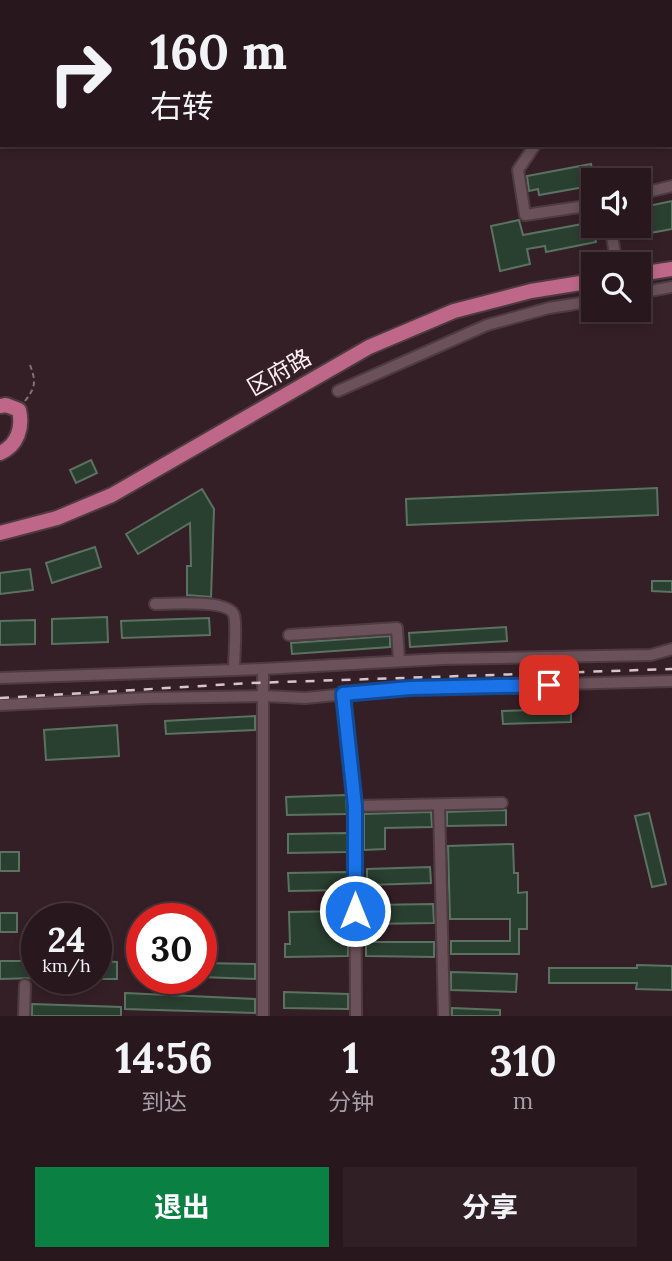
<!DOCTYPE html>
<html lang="zh">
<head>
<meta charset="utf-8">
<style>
  :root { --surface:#28171d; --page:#302026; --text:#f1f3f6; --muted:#a59fa4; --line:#44363b; --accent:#0b8043 }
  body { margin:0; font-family:Lora,"Noto Sans SC",serif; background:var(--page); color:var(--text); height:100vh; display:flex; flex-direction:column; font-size:26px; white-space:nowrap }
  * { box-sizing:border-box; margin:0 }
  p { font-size:23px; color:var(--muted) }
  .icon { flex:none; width:38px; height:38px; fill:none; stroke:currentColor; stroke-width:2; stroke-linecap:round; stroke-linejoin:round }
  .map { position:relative; height:1016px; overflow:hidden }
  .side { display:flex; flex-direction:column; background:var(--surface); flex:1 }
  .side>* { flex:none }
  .banner { position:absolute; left:0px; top:0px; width:672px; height:147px; box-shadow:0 4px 10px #0003,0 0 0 2px var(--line); background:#28171d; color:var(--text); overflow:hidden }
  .fabs { position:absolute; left:581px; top:168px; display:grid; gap:14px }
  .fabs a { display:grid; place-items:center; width:70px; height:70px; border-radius:0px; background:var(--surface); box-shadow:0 4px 10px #0003,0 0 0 2px var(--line); font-size:35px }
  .speed { position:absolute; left:21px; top:903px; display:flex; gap:14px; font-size:35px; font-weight:700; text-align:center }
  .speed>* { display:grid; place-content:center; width:91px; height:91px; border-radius:50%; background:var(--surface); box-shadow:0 4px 10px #0003,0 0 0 2px var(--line); line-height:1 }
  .speed small { font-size:18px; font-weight:400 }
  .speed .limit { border:10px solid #d22; background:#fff; color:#111 }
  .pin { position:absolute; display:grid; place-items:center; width:60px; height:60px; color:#fff; margin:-30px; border-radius:14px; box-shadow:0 4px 10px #0006 }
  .me { position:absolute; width:77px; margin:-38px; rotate:0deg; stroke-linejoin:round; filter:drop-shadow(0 0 5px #0008) }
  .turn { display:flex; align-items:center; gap:24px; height:147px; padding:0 35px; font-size:32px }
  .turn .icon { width:91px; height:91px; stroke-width:2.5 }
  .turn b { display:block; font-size:49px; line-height:60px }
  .eta { display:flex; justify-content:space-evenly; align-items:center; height:119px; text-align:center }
  .eta b { font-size:42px; font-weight:700; line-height:49px }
  .cta { display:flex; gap:14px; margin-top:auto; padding:14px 35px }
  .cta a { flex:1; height:80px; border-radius:0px; background:var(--accent); color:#fff; font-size:28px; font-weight:700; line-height:80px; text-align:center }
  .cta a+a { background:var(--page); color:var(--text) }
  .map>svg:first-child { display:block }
  .building { fill:#293f30; stroke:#5b7262; stroke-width:2 }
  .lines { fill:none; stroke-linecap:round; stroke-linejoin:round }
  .minor-casing { stroke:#4e3b41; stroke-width:14 }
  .major-casing { stroke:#4e3b41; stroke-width:18 }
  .path { stroke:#847177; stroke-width:2; stroke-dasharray:5 3.5; stroke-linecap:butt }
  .minor { stroke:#6b5159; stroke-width:10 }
  .major { stroke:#be6788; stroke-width:14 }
  .rail { stroke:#d6c5ca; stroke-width:2.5; stroke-dasharray:9 9; stroke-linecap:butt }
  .route-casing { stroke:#114b97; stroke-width:18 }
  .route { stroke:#1a73e8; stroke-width:12 }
  .labels { text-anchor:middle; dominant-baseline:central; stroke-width:7; stroke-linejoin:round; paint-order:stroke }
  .street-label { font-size:23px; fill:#feeef3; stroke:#351f27 }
</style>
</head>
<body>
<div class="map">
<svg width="672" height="1016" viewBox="0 0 672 1016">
  <rect width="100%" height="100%" fill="#351f27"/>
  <g class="building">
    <path d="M591 164 594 179 588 180 590 186 539 195 538 189 529 191 527 176Z"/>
    <path d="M672 201V229L634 236 632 226H639V208Z"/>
    <path d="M519 220 523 235 593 222V226H599L601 235 595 236 596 242 546 252 545 246 527 249 530 264 500 271 491 226Z"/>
    <path d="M91 460 97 473 76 483 70 470Z"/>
    <path d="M657 488 658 515 407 525 406 499Z"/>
    <path d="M202 489 214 509 211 597 187 595V566H191L190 523 138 554 126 534Z"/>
    <path d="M95 547 101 567 52 583 46 563Z"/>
    <path d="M30 569 33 590 0 594V573Z"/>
    <path d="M652 581H672V592L652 591Z"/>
    <path d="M107 617 108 642 52 644V619Z"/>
    <path d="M209 618 210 635 122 638 121 621Z"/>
    <path d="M35 620V644L0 645V621Z"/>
    <path d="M506 627 507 641 410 647 409 633Z"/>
    <path d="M390 636V647L292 654 291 643Z"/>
    <path d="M571 709V722L503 724 502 711Z"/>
    <path d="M255 716V730L166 734 165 721Z"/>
    <path d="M117 725 119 756 46 760 44 730Z"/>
    <path d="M346 795 347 814 287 815 286 797Z"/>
    <path d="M506 810V825L447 826V812Z"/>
    <path d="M431 812 432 827 385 828V849L364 850V814Z"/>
    <path d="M649 813 666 884 652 887 635 816Z"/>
    <path d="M347 833V852L288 853V834Z"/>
    <path d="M513 844 514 873H518V893L527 892V929H519V954H451V941H510V919H450L448 846Z"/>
    <rect x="0" y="852" width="19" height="19"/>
    <path d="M430 867 431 883 367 885V869Z"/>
    <path d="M347 872 348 890 289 891 288 873Z"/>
    <path d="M433 904 434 923 370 924V905Z"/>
    <path d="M348 911V956L285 957V944H290L289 912Z"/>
    <rect x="0" y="913" width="17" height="19"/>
    <path d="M366 942H434V957L366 956Z"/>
    <path d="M29 960H37V978L0 979V961H29Z"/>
    <path d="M96 961 117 962V979H96Z"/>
    <path d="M201 963 255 964V979L201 977Z"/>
    <path d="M637 965 672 966V990L636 989 637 983H549V968H637Z"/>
    <path d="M451 972 517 974 516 992 451 990Z"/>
    <path d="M284 992 348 994V1009L284 1008Z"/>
    <path d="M125 993 255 999V1013L125 1009Z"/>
    <path d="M32 1004 121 1007V1016H32Z"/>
    <path d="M452 1008 500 1010V1016H452Z"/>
  </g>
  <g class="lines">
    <defs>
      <g id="minor">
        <path d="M572 0V2"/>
        <path d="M517 2V0"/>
        <path d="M656 2 672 1"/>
        <path d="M535 145 518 170 525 215 593 205"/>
        <path d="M639 194 672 186"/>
        <path d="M610 226 617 264"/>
        <path d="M639 293 672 287"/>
        <path d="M338 391 487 325 549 308 593 301"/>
        <path d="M155 604C171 604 228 599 234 615 237 624 234 658 234 670"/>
        <path d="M289 635 397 628 399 661"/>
        <path d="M0 678 263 669 442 659 651 655 672 649"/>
        <path d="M343 693 355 806 356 1016"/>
        <path d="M0 705 147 698 264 696 305 698 410 688 672 681"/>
        <path d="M439 805 444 1016"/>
        <path d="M355 806 502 803"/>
        <path d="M24 1016 25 985"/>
        <path d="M263 1016V669"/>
      </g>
      <g id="major">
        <path d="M639 274 672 269"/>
        <path d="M0 406 6 405 19 410C23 427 18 445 0 453"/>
        <path d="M0 533 57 518 112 495 369 347 454 311 531 291 593 281"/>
      </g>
    </defs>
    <use href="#minor" class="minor-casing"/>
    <use href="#major" class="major-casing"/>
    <path class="path" d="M25 401C36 387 36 381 30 365"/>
    <use href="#minor" class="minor"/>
    <use href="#major" class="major"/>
    <path class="rail" d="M0 698 251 683 672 669"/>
  </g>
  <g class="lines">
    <defs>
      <path id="route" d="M355 911V806L343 694 410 688 549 685"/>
    </defs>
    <use href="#route" class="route-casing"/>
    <use href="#route" class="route"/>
  </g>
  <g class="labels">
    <g class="street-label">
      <text transform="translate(279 372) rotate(-30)">区府路</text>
    </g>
  </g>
</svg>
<div class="fabs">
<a><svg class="icon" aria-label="sound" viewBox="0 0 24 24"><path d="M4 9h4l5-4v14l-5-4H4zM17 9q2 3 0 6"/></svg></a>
<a><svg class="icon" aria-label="search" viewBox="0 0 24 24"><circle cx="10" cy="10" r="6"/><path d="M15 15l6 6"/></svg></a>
</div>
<div class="speed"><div>24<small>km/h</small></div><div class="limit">30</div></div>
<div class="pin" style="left:549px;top:685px;background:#d93025"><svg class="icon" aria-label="arrive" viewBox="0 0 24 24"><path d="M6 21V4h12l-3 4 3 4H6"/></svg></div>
<svg class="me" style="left:355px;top:911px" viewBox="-20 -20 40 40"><circle r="17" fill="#1a73e8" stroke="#fff" stroke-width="3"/><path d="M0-11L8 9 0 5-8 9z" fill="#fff"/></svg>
<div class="banner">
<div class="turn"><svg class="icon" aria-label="right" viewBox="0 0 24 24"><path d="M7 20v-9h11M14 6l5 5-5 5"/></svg><div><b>160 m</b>右转</div></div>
</div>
</div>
<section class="side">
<div class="eta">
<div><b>14:56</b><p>到达</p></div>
<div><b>1</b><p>分钟</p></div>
<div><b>310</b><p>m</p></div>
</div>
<div class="cta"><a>退出</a><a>分享</a></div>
</section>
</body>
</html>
